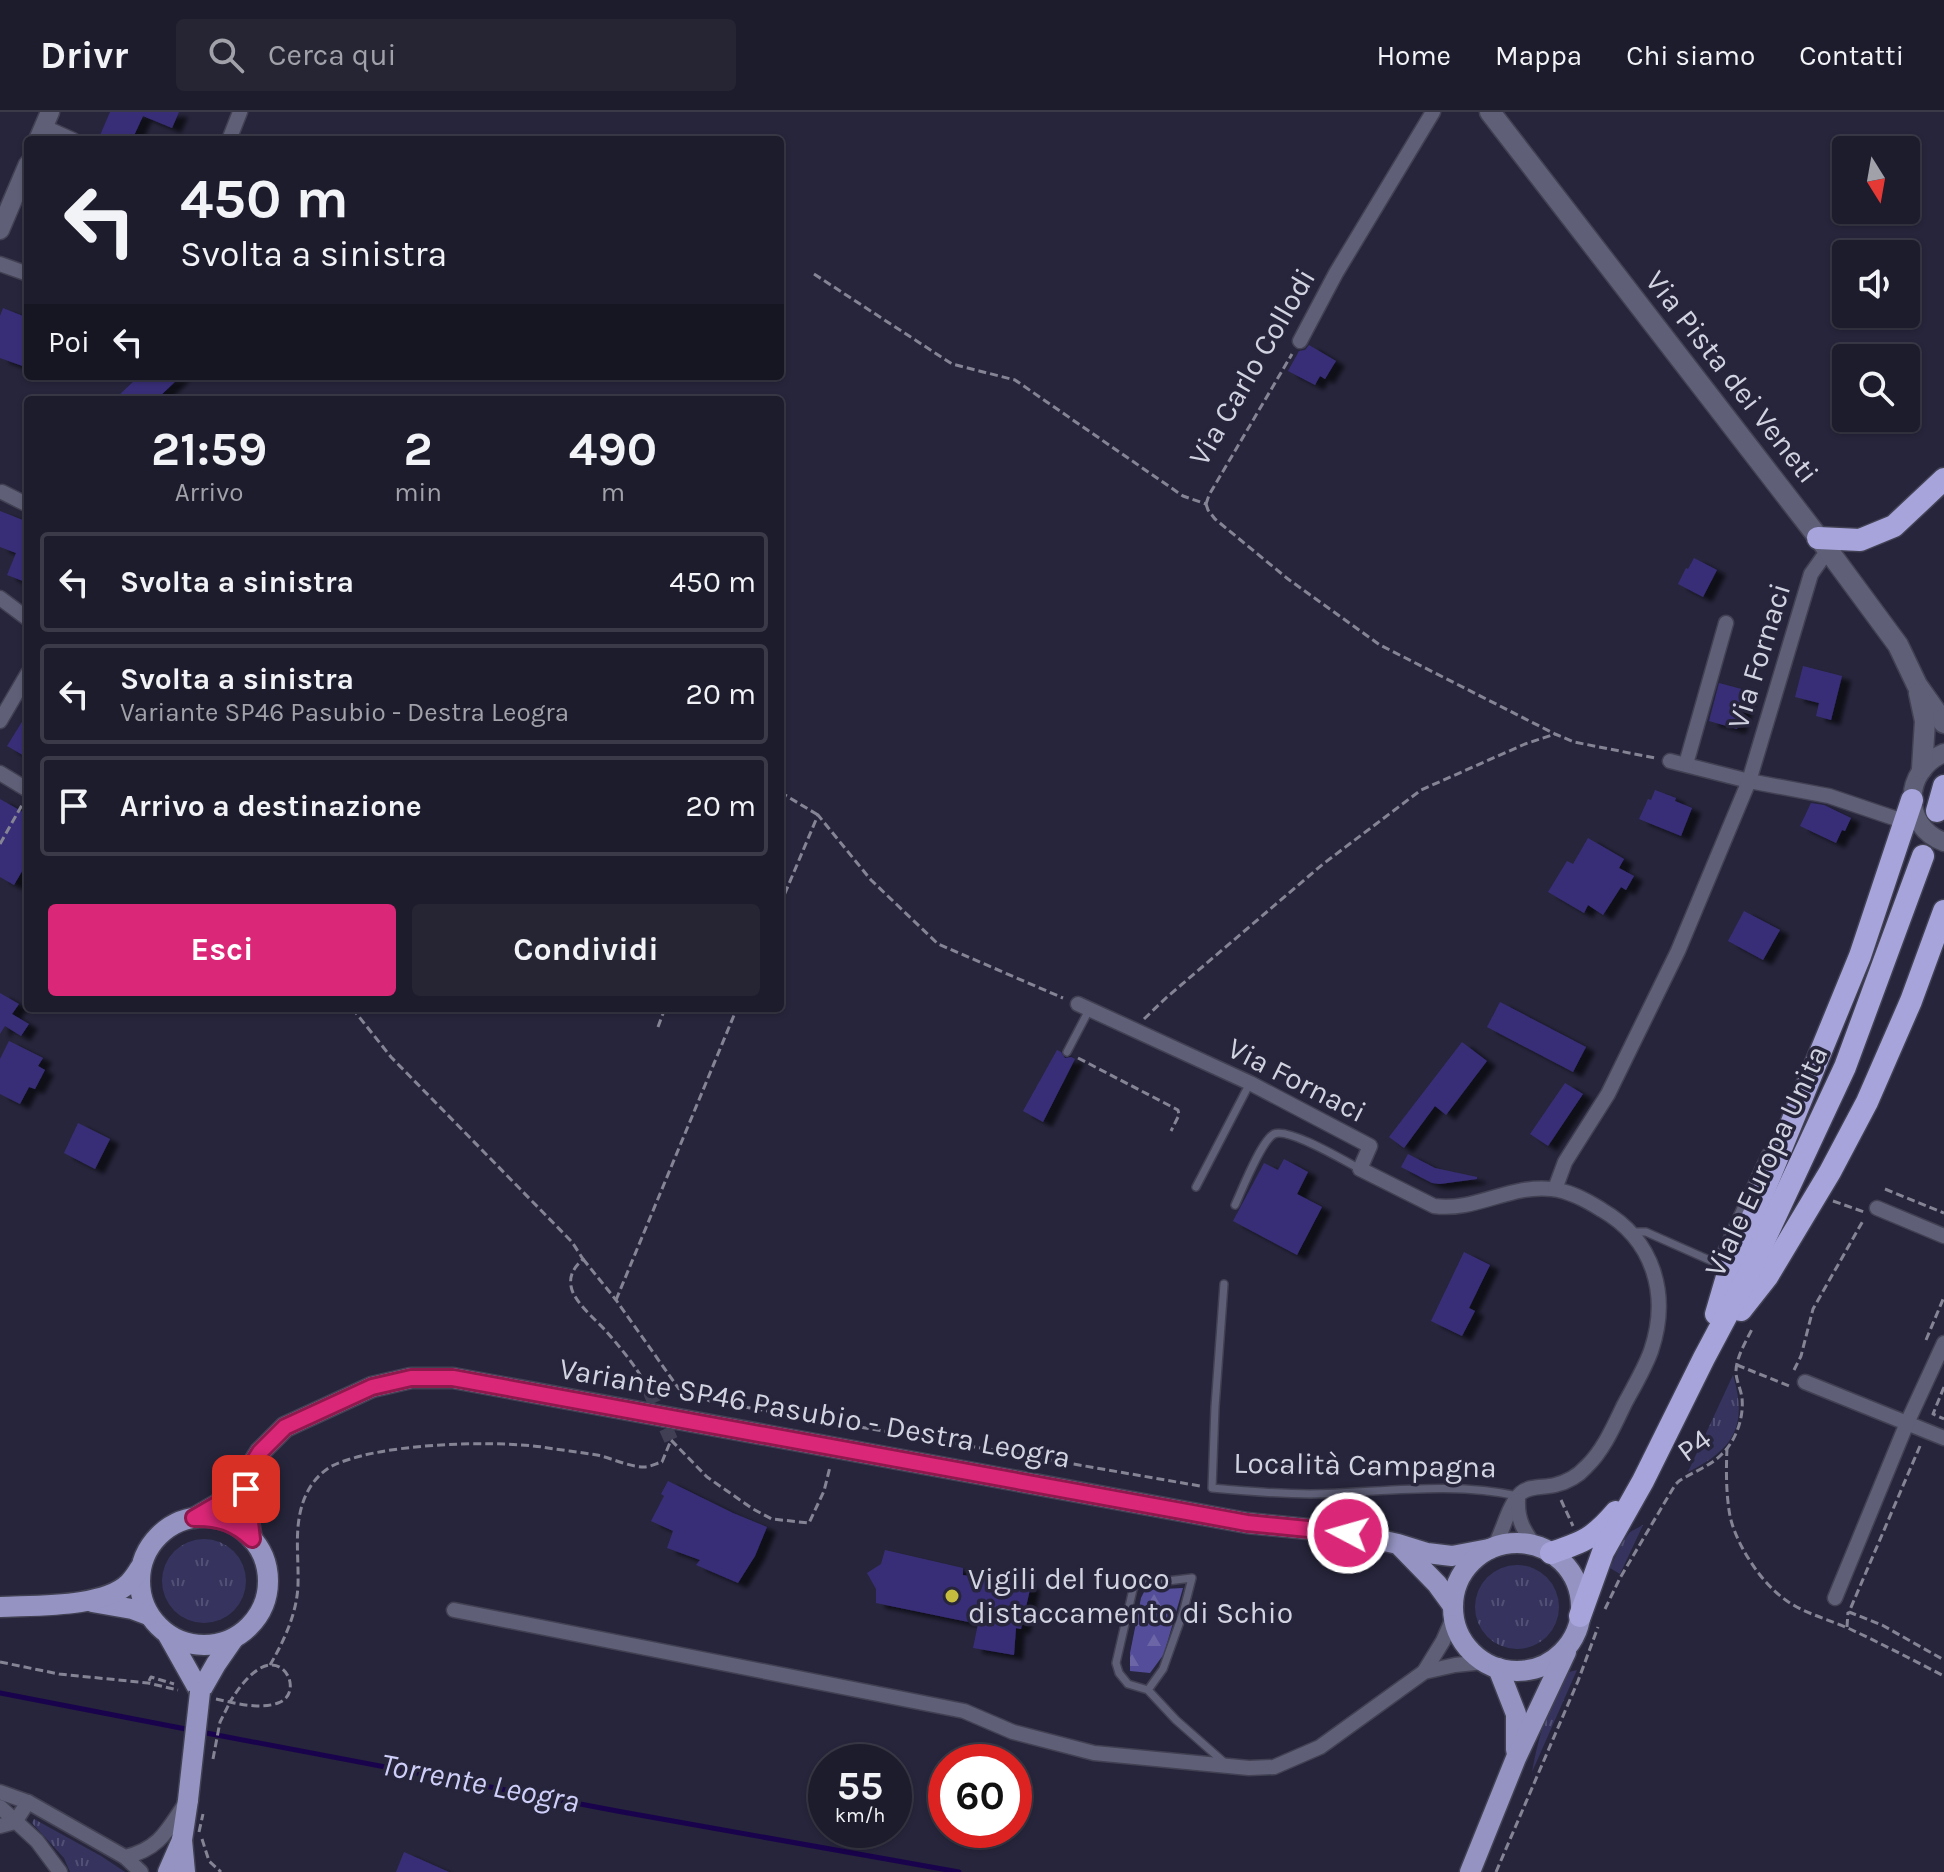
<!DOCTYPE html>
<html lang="it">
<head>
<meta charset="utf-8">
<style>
  :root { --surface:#1c1c2c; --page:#252534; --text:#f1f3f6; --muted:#a0a1a9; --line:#3a3a48; --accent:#db2777 }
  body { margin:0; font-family:Karla,sans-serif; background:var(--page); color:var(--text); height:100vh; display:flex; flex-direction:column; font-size:30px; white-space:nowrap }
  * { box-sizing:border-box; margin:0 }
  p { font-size:26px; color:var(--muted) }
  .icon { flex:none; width:44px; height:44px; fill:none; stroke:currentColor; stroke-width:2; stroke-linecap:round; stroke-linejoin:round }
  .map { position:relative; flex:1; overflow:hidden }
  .drawer { position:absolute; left:24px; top:284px; width:760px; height:616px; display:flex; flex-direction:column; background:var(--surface); border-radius:8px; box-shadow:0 2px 6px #0004,0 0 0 2px var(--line) }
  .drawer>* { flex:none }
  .guide { position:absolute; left:24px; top:24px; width:760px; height:244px; border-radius:8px; box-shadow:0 2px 6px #0004,0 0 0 2px var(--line); background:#1c1c2c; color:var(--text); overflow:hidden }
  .needle { width:52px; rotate:169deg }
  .buttons { position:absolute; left:1832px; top:24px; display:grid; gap:16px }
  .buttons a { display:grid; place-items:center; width:88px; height:88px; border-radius:8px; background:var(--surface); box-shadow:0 2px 6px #0004,0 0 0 2px var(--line); font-size:40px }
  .speed { position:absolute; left:808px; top:1632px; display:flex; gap:16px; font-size:40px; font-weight:700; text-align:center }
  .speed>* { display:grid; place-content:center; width:104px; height:104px; border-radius:50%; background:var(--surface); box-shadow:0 2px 6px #0004,0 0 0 2px var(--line); line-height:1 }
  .speed small { font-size:20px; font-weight:400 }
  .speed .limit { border:12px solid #d22; background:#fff; color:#111 }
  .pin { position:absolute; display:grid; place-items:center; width:68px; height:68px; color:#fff; margin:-34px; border-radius:16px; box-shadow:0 4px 12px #0006 }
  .me { position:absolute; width:88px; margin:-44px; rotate:276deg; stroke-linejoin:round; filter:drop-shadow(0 0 6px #0008) }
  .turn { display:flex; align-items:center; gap:28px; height:168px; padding:0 24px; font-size:36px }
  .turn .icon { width:104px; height:104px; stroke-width:2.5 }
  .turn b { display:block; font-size:56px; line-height:68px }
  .then { display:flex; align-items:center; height:76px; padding:0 24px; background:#0003; gap:16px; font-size:30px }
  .eta { display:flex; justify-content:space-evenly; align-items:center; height:136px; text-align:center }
  .eta b { font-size:48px; font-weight:700; line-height:56px }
  .cta { display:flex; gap:16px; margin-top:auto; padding:16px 24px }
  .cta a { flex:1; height:92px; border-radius:8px; background:var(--accent); color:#fff; font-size:32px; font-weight:700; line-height:92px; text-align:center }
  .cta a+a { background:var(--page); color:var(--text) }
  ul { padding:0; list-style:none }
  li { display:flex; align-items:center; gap:24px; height:100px; margin:0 16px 12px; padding:0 8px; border:4px solid var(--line); border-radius:8px }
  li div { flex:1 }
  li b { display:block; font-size:30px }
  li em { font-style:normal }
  header { display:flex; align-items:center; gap:48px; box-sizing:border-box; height:112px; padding:0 40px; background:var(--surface); border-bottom:2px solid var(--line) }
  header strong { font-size:38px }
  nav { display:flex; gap:44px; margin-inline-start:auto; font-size:28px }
  .search { width:560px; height:72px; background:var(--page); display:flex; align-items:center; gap:20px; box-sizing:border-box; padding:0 28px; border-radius:8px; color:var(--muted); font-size:30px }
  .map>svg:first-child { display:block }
  .grass { fill:url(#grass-tufts) }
  .forest { fill:url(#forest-firs) }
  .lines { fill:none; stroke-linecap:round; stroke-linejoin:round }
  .stream { stroke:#19034c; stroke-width:5 }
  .building { fill:#382e77; filter:url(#shadow) }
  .minor-tunnel { stroke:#403f54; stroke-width:14; stroke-dasharray:14 7; stroke-linecap:butt }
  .service-casing { stroke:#424153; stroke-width:10 }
  .minor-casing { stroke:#424153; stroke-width:17 }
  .tertiary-casing { stroke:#424153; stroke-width:21 }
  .secondary-casing { stroke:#424153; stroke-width:23 }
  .primary-casing { stroke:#424153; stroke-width:23 }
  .trunk-casing { stroke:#424153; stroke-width:25 }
  .path { stroke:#848495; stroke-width:3; stroke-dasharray:8 4; stroke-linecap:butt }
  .service { stroke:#5f5f78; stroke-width:7 }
  .minor { stroke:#5f5f78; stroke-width:14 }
  .tertiary { stroke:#5f5f78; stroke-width:18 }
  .secondary { stroke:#5f5f78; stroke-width:20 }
  .primary { stroke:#9493c2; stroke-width:20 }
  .trunk { stroke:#a6a4da; stroke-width:22 }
  .primary-bridge-casing { stroke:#424153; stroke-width:23; stroke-linecap:butt }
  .path-bridge { stroke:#848495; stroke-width:3; stroke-dasharray:8 4; stroke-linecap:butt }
  .primary-bridge { stroke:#9493c2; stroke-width:20 }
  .route-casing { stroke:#8e194d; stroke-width:20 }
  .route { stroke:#db2777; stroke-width:14 }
  .poi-dot { fill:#c6bc3d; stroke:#26253b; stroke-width:3 }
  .labels { text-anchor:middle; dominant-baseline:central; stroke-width:7; stroke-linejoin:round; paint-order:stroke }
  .street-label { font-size:30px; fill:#d2d3e1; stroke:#26253b }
  .poi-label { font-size:30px; fill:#d2d3e1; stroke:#26253b; text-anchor:start }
  .water-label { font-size:32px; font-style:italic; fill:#cecef9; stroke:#26253b }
</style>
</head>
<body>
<header>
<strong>Drivr</strong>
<div class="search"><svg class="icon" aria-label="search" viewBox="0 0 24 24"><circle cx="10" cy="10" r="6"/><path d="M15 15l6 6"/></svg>Cerca qui</div>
<nav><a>Home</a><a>Mappa</a><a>Chi siamo</a><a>Contatti</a></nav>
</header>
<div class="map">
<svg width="1944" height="1760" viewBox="0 0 1944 1760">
  <defs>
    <pattern id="grass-tufts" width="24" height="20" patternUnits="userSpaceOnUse" patternTransform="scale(2)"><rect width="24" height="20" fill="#36335e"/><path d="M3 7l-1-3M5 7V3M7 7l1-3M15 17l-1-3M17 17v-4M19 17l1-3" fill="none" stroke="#525075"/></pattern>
    <pattern id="forest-firs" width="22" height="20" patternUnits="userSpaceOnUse" patternTransform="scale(2)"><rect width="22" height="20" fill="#544d99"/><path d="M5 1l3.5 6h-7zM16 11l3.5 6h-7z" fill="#6c66a7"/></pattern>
    <filter id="shadow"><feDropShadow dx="9" dy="5" stdDeviation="2" flood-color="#0009"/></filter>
  </defs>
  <rect width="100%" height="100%" fill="#26253b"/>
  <g class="grass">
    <path d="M1733 1263C1748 1314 1734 1337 1688 1360Z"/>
    <path d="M1643 1413 1620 1462 1610 1456 1621 1432 1630 1420Z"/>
    <circle cx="204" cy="1469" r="42"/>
    <circle cx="1517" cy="1495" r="42"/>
    <path d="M1577 1558 1532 1660C1539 1621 1548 1594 1569 1560Z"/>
    <path d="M34 1707 101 1744 125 1760H70L64 1746 32 1711Z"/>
  </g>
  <path class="forest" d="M1183 1476 1164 1542 1150 1561 1130 1559V1541L1141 1486 1145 1478Z"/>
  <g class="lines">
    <g class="stream">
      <path d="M0 1581 191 1618"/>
      <path d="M201 1620 617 1699 959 1760"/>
    </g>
  </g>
  <g class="building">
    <path d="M110 0H179L172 16 143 4 132 28H98Z"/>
    <path d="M3 196 28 206V256L0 246V204Z"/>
    <path d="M1309 233 1336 249 1325 267 1320 264 1315 273 1288 259 1299 239 1305 238Z"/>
    <path d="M139 264H181L156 288H114Z"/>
    <path d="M0 399 28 410V471L7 463 16 441 0 435Z"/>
    <path d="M1694 446 1717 458 1703 485 1678 472 1686 456 1688 457Z"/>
    <path d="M1803 554 1842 564 1831 608 1816 604 1819 591 1795 585Z"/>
    <path d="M1719 571 1749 579 1737 617 1709 609Z"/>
    <path d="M28 600V646L7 634Z"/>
    <path d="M1655 678 1676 686 1675 689 1692 696 1681 724 1639 707 1648 687 1651 688Z"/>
    <path d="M0 687 28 703V749L14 773 0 765Z"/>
    <path d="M1811 691 1824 693 1851 706 1845 719 1842 718 1836 731 1800 714Z"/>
    <path d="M1588 726 1624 747 1619 756 1634 764 1626 778 1621 775 1603 803 1588 793 1584 801 1548 780 1567 749 1573 752Z"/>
    <path d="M1744 799 1780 818 1763 848 1728 829Z"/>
    <path d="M0 881 19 892 12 902 29 912 21 924 5 914 0 922Z"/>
    <path d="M1500 890 1586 935 1573 960 1487 915Z"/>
    <path d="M9 929 43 946 38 954 45 958 35 977 29 975 20 992 0 982V947Z"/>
    <path d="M1462 930 1487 949 1446 1003 1435 994 1404 1036 1389 1025Z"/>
    <path d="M1057 938 1061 940 1065 946 1071 945 1075 947 1043 1010 1023 999Z"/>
    <path d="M1565 971 1583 982 1548 1034 1530 1022Z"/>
    <path d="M78 1011 110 1027 95 1057 64 1041Z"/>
    <path d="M1408 1042 1435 1056 1477 1065V1067L1440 1072 1432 1071 1401 1055Z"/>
    <path d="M1284 1047 1308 1060 1297 1082 1322 1095 1297 1143 1233 1109 1264 1051 1278 1058Z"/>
    <path d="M1464 1140 1490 1153 1469 1196 1475 1199 1462 1224 1431 1209Z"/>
    <path d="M668 1369 733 1401 767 1415 755 1444 738 1471 696 1453 700 1448 667 1436 673 1419 651 1409 664 1384 661 1382Z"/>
    <path d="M885 1438 963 1456V1463L1031 1473 1021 1517 1016 1516 1014 1543 973 1536 978 1512 876 1491V1477L867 1461 881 1452Z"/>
    <path d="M404 1740 449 1760H396Z"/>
  </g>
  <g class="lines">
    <path class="minor-tunnel" d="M649 1278 671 1328"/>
    <defs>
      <g id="service">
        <path d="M1067 940 1089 898"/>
        <path d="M1196 1075 1250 971"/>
        <path d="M1235 1093C1242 1078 1261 1029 1274 1022 1288 1015 1345 1049 1360 1057"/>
        <path d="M1632 1120H1646L1716 1151 1766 1041"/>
        <path d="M1224 1172 1215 1295 1212 1376C1244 1379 1277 1382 1310 1382 1379 1381 1449 1369 1518 1384"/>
        <path d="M1148 1578 1163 1557 1183 1501 1192 1466 1134 1473 1116 1551 1119 1561 1128 1572 1148 1578 1176 1608 1226 1652"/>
      </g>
      <g id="minor">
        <path d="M44 15 73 28"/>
        <path d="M229 28 240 0"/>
        <path d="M0 152 28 162"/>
        <path d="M1300 229 1336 161 1433 0"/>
        <path d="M2 380 28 393"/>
        <path d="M0 486 28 507"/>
        <path d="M0 609 28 561"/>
        <path d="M1670 649 1749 669 1829 684 1894 706 1903 712"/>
        <path d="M1686 652 1726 511"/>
        <path d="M0 661 28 678"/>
        <path d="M1078 892 1250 971 1370 1034 1360 1057 1434 1094C1475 1100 1510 1072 1552 1077 1569 1079 1588 1089 1602 1098 1654 1128 1670 1183 1651 1239 1644 1258 1633 1276 1624 1293 1614 1314 1603 1339 1586 1355 1578 1364 1567 1370 1555 1373 1544 1376 1530 1373 1521 1381 1508 1393 1503 1420 1494 1435"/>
        <path d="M1555 1077 1565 1050 1608 982 1678 839 1749 669 1811 462 1828 438"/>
        <path d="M1877 1096 1944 1124"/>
        <path d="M1805 1270 1944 1326"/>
        <path d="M1518 1388C1517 1408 1524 1419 1535 1434"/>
        <path d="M1835 1486 1907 1311 1944 1231"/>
        <path d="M454 1498 964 1599 1013 1620 1094 1641 1249 1656 1274 1655 1320 1635 1424 1560 1455 1553 1484 1550"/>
        <path d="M1424 1560 1443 1529 1453 1506"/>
        <path d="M0 1680 28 1690 125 1745C159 1737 167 1719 185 1692"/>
        <path d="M0 1695 37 1729 60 1760"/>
        <path d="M0 1714 15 1710 28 1690"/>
        <path d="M125 1745 141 1760"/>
      </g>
      <g id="tertiary">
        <path d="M38 28 50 0"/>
        <path d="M0 118 28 52"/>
        <path d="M1944 641C1903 658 1901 714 1944 730"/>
      </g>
      <g id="secondary">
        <path d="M1490 0 1828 438 1898 533 1917 573 1944 611"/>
        <path d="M1919 581 1925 609 1922 657"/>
      </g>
      <g id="primary">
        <path d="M248 1359 246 1392 252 1427"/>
        <circle cx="204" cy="1469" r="64"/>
        <path d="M194 1406 218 1392 229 1383 248 1359 260 1340 285 1315 372 1275 411 1266H453L1247 1411 1348 1421 1398 1432 1427 1441 1452 1444 1489 1437"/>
        <circle cx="1517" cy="1495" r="64"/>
        <path d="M1401 1435 1437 1472 1453 1494"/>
        <path d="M92 1490 132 1497 148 1503"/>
        <path d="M0 1495C34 1493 104 1496 129 1471 133 1467 137 1461 140 1456"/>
        <path d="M168 1523 200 1580 216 1552 234 1526"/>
        <path d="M1498 1556 1516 1602V1638"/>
        <path d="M168 1760 182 1728"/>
        <path d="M185 1760 182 1728 188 1688"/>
        <path d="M1470 1760 1516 1646 1566 1540"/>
      </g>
      <g id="trunk">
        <path d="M1818 426 1860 428 1894 414 1944 367"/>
        <path d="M1937 699 1944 674"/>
        <path d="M1741 1198 1767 1165 1830 1060 1867 990 1911 889 1944 799"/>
        <path d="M1716 1202 1731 1151 1755 1100 1860 844 1912 688"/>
        <path d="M1551 1441C1583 1430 1593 1427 1616 1400"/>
        <path d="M1580 1504 1603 1440 1643 1369 1704 1246 1746 1167 1845 955 1923 744"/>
      </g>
    </defs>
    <use href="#service" class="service-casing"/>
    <use href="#minor" class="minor-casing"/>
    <use href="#tertiary" class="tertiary-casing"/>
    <use href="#secondary" class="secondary-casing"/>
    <use href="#primary" class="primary-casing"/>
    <use href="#trunk" class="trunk-casing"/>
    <g class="path">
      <path d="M814 162 952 252 1015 268 1183 384 1206 392"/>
      <path d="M1206 392 1208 398 1215 407 1288 467 1380 533 1555 622 1574 630 1655 646"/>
      <path d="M1206 392 1209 383 1292 242"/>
      <path d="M780 680 818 703"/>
      <path d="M0 732 22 693"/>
      <path d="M780 793 818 703 871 768 938 832 1063 886"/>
      <path d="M352 896 391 945 572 1130 583 1147C575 1155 569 1162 571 1174 573 1189 595 1207 605 1218 621 1236 638 1257 649 1278"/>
      <path d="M1144 907 1167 885 1323 752 1421 678 1525 632 1555 622"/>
      <path d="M658 915 665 896"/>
      <path d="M1078 946 1178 998 1179 1003 1171 1019"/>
      <path d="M1885 1077 1944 1101"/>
      <path d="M1833 1089 1864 1100"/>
      <path d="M583 1147 616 1188 679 1277 710 1289 1200 1374"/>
      <path d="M616 1188 737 896"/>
      <path d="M1926 1228 1944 1185"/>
      <path d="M1737 1253 1789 1274"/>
      <path d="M1794 1258 1801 1244 1813 1197 1864 1107"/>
      <path d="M1944 1275 1933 1302 1944 1307"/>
      <path d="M1920 1334 1849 1500 1882 1513 1944 1548"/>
      <path d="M1727 1336C1726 1359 1726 1382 1730 1404 1736 1432 1760 1469 1783 1486 1802 1501 1828 1507 1850 1517 1882 1532 1913 1548 1944 1564"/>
      <path d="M1561 1388 1573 1414"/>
      <path d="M1605 1497 1620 1466 1675 1373 1679 1369C1693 1360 1710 1354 1721 1343 1736 1329 1744 1306 1742 1286 1741 1278 1737 1270 1736 1262 1735 1246 1747 1228 1753 1215"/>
      <path d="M1847 1515 1848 1500"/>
      <path d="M0 1550 59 1562 148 1571 178 1578"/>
      <path d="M270 1553C284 1529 297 1501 298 1473 299 1440 292 1407 309 1377 314 1368 322 1360 330 1355 376 1331 491 1328 542 1335 560 1338 579 1340 597 1343 611 1346 630 1355 644 1355 650 1355 657 1351 662 1350L671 1328 707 1365 753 1397 772 1407 809 1411 824 1379 830 1355"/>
      <path d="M149 1569 151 1565 174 1572"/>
      <path d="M216 1587C235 1591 259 1598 278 1591 299 1584 291 1552 270 1553 254 1554 237 1578 230 1590"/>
      <path d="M202 1727 209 1749 221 1760"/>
      <path d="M1496 1760 1578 1569 1598 1515"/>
    </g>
    <use href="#service" class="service"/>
    <use href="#minor" class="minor"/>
    <use href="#tertiary" class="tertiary"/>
    <use href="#secondary" class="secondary"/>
    <use href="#primary" class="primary"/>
    <use href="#trunk" class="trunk"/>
    <defs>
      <path id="primary-bridge" d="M188 1688 200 1580"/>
    </defs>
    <use href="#primary-bridge" class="primary-bridge-casing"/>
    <g class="path-bridge">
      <path d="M213 1647 220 1610 230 1590"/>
      <path d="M199 1720 203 1702"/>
    </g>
    <use href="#primary-bridge" class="primary-bridge"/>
  </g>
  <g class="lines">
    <defs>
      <path id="route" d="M246 1377 252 1427C235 1411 218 1405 194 1406L218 1392 229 1383 248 1359 260 1340 285 1315 372 1275 411 1266H453L1247 1411 1348 1421"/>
    </defs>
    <use href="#route" class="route-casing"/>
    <use href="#route" class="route"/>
  </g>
  <circle class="poi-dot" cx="952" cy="1484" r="8"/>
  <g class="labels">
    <g class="street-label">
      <text transform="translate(1252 255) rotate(-60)">Via Carlo Collodi</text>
      <text transform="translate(1732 265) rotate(52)">Via Pista dei Veneti</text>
      <text transform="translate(1759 544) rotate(-73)">Via Fornaci</text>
      <text transform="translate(1297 968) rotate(27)">Via Fornaci</text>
      <text transform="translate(1766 1049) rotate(-65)">Viale Europa Unita</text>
      <text transform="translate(815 1301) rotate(10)">Variante SP46 Pasubio - Destra Leogra</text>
      <text transform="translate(1694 1333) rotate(-36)">P4</text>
      <text transform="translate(1365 1353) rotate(1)">Località Campagna</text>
    </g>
    <g class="poi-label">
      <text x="968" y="1467">Vigili del fuoco<tspan x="968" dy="34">distaccamento di Schio</tspan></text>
    </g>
    <g class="water-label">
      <text transform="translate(480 1671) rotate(11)">Torrente Leogra</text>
    </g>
  </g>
</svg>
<div class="buttons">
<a><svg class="needle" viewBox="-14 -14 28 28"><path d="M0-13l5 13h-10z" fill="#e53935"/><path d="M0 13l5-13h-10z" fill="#a0a1a9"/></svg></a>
<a><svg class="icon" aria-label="sound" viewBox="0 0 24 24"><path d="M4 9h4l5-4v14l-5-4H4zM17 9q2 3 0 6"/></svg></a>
<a><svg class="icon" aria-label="search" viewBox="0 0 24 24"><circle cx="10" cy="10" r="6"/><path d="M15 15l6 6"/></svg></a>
</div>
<div class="speed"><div>55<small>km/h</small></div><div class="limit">60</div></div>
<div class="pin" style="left:246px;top:1377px;background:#d93025"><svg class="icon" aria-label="arrive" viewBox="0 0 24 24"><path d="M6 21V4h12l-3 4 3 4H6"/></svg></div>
<svg class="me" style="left:1348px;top:1421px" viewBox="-20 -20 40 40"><circle r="17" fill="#db2777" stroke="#fff" stroke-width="3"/><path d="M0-11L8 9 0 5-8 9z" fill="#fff"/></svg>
<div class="guide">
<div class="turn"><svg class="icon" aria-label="left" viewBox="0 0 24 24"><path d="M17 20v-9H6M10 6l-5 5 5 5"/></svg><div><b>450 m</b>Svolta a sinistra</div></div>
<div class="then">Poi<svg class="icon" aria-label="left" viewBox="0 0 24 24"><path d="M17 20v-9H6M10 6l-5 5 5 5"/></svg></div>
</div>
<section class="drawer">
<div class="eta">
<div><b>21:59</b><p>Arrivo</p></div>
<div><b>2</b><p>min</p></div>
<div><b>490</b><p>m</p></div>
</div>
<ul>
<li><svg class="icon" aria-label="left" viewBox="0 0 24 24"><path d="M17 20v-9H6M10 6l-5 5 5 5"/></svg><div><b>Svolta a sinistra</b></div><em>450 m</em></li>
<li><svg class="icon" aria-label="left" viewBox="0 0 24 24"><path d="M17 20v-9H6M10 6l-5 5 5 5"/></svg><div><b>Svolta a sinistra</b><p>Variante SP46 Pasubio - Destra Leogra</p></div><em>20 m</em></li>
<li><svg class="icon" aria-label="arrive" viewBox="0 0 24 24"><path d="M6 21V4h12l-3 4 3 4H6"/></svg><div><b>Arrivo a destinazione</b></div><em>20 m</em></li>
</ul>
<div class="cta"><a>Esci</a><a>Condividi</a></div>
</section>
</div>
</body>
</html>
